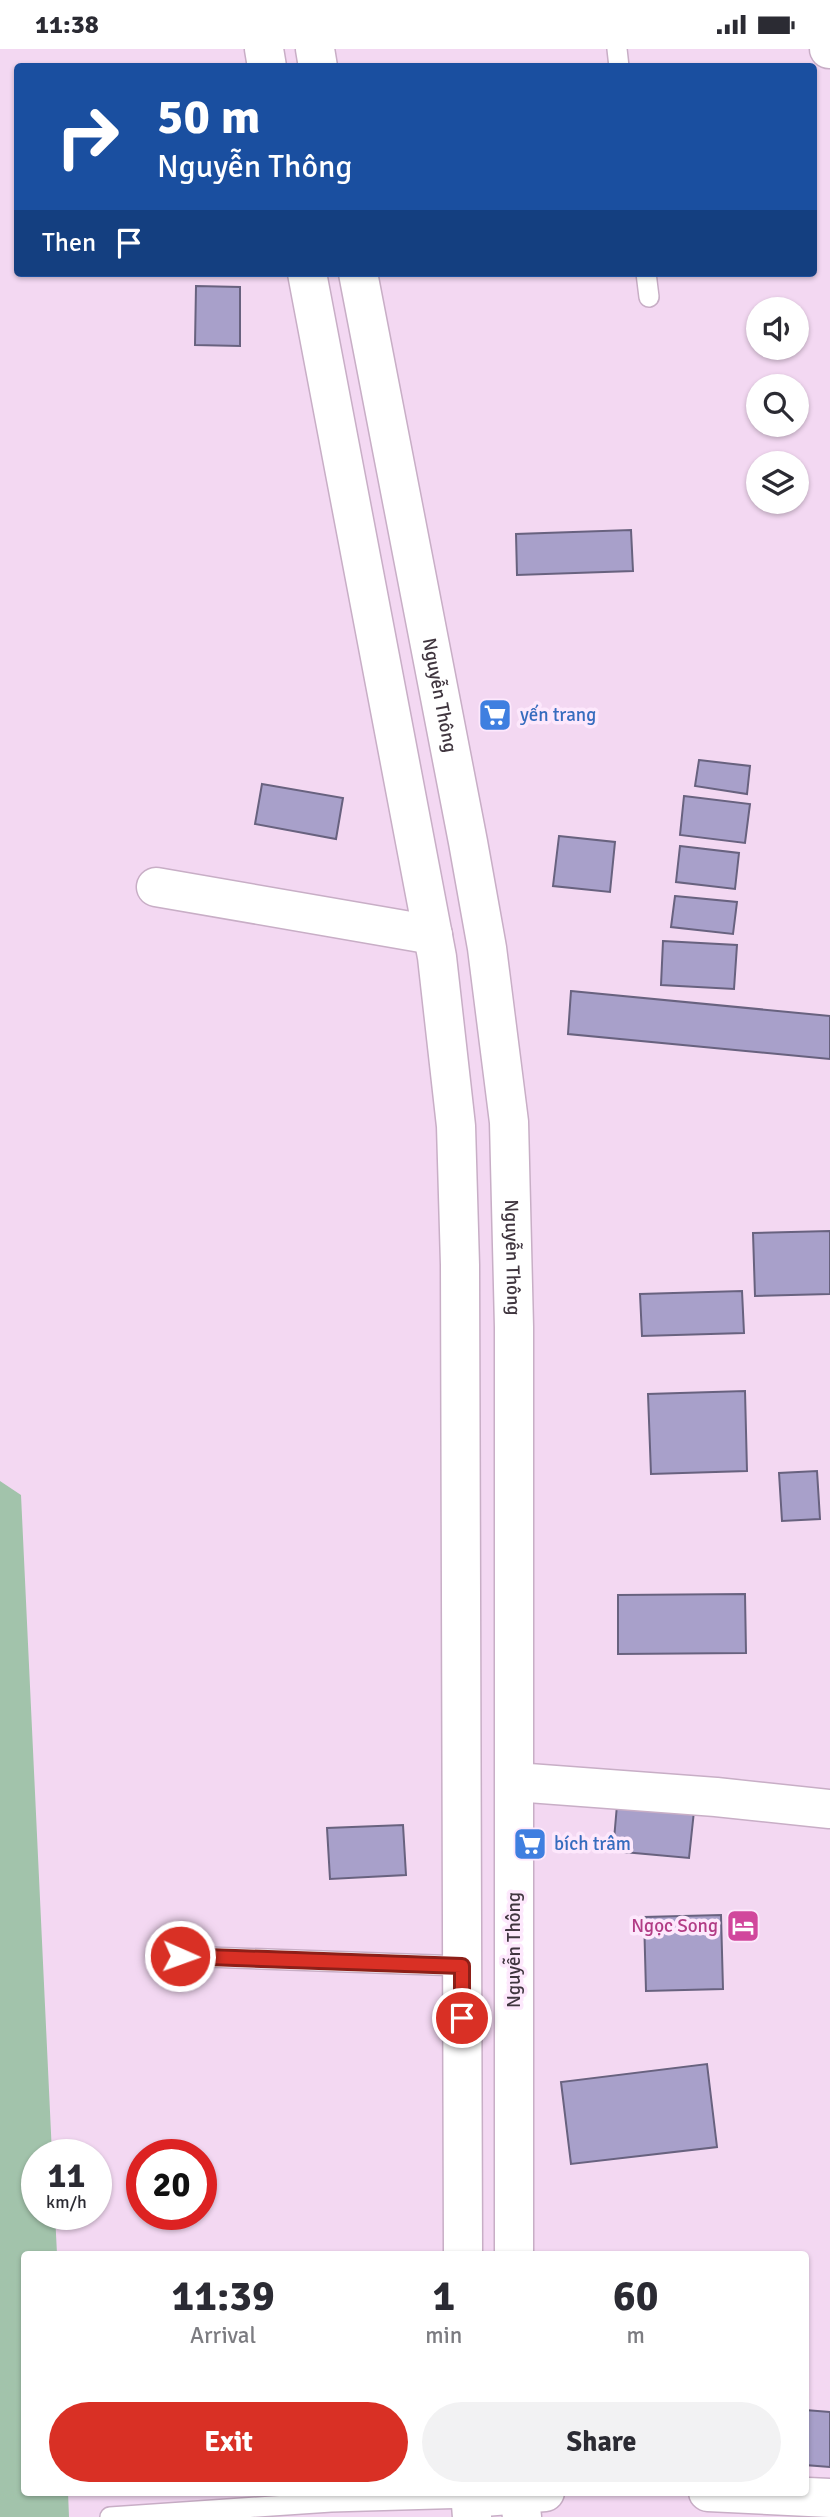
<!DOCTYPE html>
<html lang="en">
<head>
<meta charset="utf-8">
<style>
  :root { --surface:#fff; --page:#f2f2f3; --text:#2b2b33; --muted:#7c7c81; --accent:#d93025 }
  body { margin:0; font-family:Signika,sans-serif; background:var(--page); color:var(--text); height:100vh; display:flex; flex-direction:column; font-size:26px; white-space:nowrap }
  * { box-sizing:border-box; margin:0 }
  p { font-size:23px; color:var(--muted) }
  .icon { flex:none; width:38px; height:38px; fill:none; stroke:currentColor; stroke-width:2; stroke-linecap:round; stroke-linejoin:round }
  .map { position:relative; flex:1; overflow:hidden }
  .panel { position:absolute; left:21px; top:2202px; width:788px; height:245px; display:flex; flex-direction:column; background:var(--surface); border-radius:7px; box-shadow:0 2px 5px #0004 }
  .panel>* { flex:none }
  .hud { position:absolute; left:14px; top:14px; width:803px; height:214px; border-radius:7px; box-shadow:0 2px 5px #0004; background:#1a4fa0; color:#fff; overflow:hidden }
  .fabs { position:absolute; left:746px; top:248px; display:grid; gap:14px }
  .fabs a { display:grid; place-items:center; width:63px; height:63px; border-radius:50%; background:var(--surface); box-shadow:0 2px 5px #0004; font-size:35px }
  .speed { position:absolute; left:21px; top:2090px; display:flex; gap:14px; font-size:35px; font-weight:700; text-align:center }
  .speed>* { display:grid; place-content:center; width:91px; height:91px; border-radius:50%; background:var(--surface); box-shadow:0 2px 5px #0004; line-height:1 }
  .speed small { font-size:18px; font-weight:400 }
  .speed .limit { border:10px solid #d22; background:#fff; color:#111 }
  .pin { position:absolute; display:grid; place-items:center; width:60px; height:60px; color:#fff; margin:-30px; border:4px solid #fff; border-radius:50%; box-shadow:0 2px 7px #0007 }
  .me { position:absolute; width:77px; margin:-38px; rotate:92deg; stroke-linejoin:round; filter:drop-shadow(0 0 5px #0008) }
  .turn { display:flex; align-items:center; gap:24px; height:147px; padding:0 28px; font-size:32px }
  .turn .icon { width:91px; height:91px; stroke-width:2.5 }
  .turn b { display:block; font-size:49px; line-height:60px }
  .then { display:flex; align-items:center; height:66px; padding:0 28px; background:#0003; gap:14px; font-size:26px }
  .eta { display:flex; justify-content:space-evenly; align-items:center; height:119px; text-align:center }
  .eta b { font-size:42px; font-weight:800; line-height:49px }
  .cta { display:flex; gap:14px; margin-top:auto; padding:14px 28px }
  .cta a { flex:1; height:80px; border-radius:42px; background:var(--accent); color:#fff; font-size:28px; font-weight:800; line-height:80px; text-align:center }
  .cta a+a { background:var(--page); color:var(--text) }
  .status { display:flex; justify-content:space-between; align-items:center; height:49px; padding:0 35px; background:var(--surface); direction:ltr }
  .status svg { height:19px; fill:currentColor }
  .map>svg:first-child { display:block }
  .green { fill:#a2c3ab }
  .building { fill:#a8a0ca; stroke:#68627f; stroke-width:2 }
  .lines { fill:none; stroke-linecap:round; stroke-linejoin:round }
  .service-casing { stroke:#c8aec6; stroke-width:22 }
  .minor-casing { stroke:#c8aec6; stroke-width:41 }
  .primary-casing { stroke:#c8aec6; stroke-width:41 }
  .service { stroke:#fff; stroke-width:19 }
  .minor { stroke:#fff; stroke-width:38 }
  .primary { stroke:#fff; stroke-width:38 }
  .route-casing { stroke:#8d1f18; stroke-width:18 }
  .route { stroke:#d93025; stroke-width:12 }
  .labels { text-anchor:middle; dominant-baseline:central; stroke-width:7; stroke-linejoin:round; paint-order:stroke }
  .street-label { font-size:19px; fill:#40363f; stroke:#fde8fc }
  .shop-label { font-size:19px; fill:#366cbe; stroke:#fde8fc; text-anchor:start }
  .hotel-label { font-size:19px; fill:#b23c85; stroke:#fde8fc; text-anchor:end }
</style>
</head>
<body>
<div class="status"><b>11:38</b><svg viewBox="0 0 49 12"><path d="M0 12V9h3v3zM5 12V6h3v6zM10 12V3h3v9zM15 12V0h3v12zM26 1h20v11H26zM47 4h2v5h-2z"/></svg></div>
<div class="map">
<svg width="830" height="2468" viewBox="0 0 830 2468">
  <rect width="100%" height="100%" fill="#f3d8f2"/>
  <path class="green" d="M0 1432 21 1446 52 2105H37V2165H55L57 2205H24V2443H68L69 2468H0Z"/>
  <g class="building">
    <path d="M196 237 240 238V297L195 296Z"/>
    <path d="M631 481 633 522 517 526 516 485Z"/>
    <path d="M699 711 750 717 747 745 695 737Z"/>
    <path d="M262 735 343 749 336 790 255 775Z"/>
    <path d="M684 747 750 755 745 794 680 786Z"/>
    <path d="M559 787 615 793 610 843 553 837Z"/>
    <path d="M680 797 739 804 735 840 676 833Z"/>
    <path d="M675 847 737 853 733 885 671 878Z"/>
    <path d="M663 892 737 896 734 940 661 936Z"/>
    <path d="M571 942 830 967V1010L568 985Z"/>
    <path d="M830 1182V1245L755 1247 753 1184Z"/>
    <path d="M742 1242 744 1284 642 1287 640 1245Z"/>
    <path d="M745 1342 747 1422 651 1425 648 1345Z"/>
    <path d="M817 1422 820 1470 782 1472 779 1424Z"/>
    <path d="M745 1545 746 1604 618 1605V1546Z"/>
    <path d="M617 1756 694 1762 689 1809 613 1802Z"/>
    <path d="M403 1776 406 1826 330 1830 327 1779Z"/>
    <path d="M721 1866 723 1940 646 1942 644 1868Z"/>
    <path d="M707 2015 717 2098 571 2115 561 2033Z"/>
    <path d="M805 2361 830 2363V2418L805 2416Z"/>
  </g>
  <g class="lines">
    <defs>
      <g id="service">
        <path d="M617 0 619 18"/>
        <path d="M646 224 649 248"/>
        <path d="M180 1907 462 1917"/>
        <path d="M110 2468 331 2453 471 2449"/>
      </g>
      <g id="minor">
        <path d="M829 0H830"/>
        <path d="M156 838 433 886"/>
        <path d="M515 1733 716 1748 830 1760"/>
        <path d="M708 2443 830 2449"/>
        <path d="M471 2449 545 2443"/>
      </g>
      <g id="primary">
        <path d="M264 0 267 18"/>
        <path d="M315 0 318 18"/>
        <path d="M307 224 437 908 456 1077 460 1216 463 2205"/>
        <path id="s1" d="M358 224 468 793 487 899 509 1073 514 1278V2205"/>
        <path d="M470 2443 472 2468"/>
        <path d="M519 2443 522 2468"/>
      </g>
    </defs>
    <use href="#service" class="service-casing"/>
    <use href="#minor" class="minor-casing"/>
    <use href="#primary" class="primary-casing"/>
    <use href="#service" class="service"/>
    <use href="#minor" class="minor"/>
    <use href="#primary" class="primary"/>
  </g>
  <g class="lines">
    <defs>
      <path id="route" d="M180 1907 462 1917V1969"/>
    </defs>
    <use href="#route" class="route-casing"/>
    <use href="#route" class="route"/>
  </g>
  <defs>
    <symbol id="supermarket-square" viewBox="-11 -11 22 22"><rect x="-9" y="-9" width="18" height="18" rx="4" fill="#3f7fe0" stroke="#fde8fc"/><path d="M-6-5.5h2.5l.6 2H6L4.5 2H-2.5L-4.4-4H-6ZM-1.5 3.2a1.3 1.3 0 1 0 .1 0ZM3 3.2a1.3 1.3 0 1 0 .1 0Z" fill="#fff"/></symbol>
    <symbol id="hotel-square" viewBox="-11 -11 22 22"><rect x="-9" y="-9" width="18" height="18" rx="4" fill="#d1479c" stroke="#fde8fc"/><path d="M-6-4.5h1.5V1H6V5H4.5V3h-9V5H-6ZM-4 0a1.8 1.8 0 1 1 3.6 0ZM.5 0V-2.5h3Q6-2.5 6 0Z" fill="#fff"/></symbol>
  </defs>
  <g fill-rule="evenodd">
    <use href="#supermarket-square" x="476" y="647" width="38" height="38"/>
    <use href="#supermarket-square" x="511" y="1776" width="38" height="38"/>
    <use href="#hotel-square" x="724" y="1858" width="38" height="38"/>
  </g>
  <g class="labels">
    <g class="street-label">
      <text stroke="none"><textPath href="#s1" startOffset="430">Nguyễn Thông</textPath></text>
      <text stroke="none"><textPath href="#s1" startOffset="998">Nguyễn Thông</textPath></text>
      <text transform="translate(514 1901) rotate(-90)">Nguyễn Thông</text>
    </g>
    <g class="shop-label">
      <text x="520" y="666">yến trang</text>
      <text x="554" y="1795">bích trâm</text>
    </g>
    <g class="hotel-label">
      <text x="718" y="1877">Ngọc Song</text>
    </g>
  </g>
</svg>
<div class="fabs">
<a><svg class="icon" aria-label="sound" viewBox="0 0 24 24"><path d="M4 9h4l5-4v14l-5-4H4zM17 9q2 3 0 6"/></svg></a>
<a><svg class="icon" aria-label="search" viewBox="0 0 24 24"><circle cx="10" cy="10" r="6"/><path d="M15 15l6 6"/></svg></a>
<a><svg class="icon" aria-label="layers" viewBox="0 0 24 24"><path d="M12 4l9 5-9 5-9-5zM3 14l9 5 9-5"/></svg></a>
</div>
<div class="speed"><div>11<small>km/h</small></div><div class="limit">20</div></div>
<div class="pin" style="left:462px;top:1969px;background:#d93025"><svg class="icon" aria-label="arrive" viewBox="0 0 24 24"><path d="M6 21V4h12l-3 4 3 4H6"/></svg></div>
<svg class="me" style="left:180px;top:1907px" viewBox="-20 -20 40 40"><circle r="17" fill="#d93025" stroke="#fff" stroke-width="3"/><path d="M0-11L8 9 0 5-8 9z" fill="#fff"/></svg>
<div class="hud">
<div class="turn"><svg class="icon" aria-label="right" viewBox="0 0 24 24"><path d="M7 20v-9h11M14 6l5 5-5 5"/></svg><div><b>50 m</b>Nguyễn Thông</div></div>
<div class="then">Then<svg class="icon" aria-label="arrive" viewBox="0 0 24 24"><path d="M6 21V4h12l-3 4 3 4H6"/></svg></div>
</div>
<section class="panel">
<div class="eta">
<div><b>11:39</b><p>Arrival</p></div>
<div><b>1</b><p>min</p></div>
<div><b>60</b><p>m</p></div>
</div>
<div class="cta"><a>Exit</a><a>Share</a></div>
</section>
</div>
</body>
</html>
